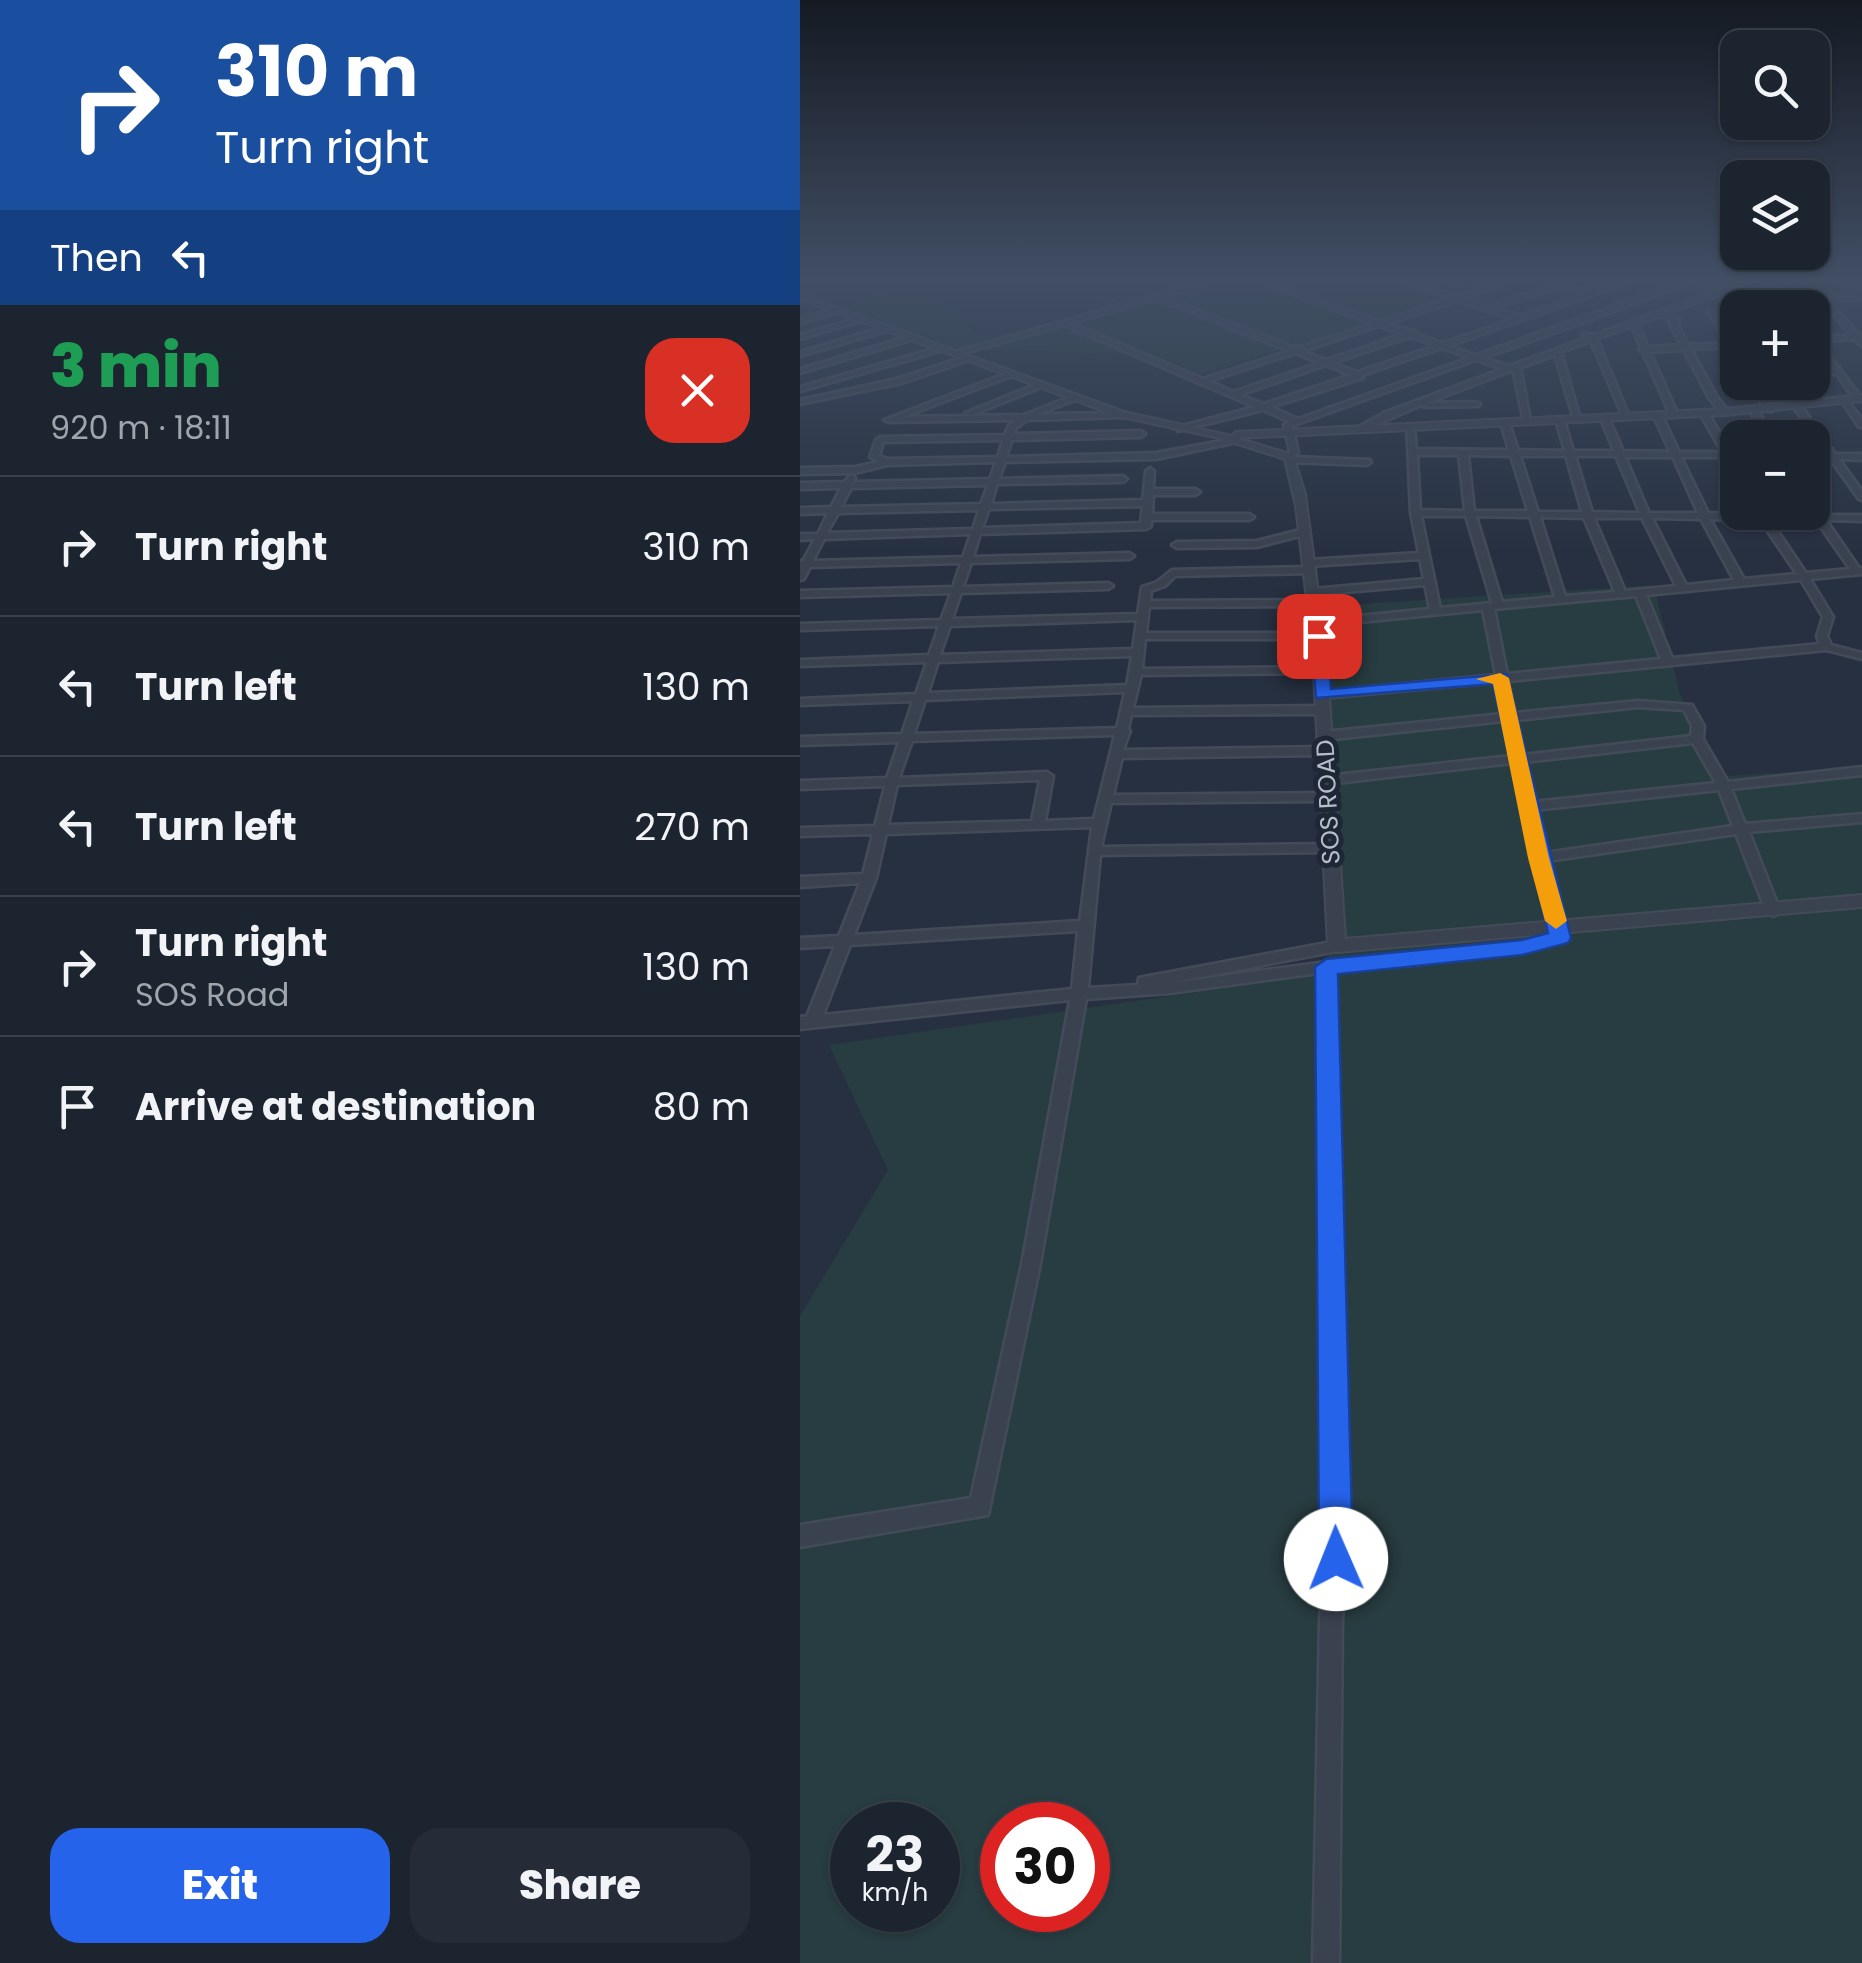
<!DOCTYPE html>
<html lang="en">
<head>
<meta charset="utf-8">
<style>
  :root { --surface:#1c2430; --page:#252c38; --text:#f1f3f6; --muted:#a0a4ab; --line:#3a414c; --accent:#2563eb }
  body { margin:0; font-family:Poppins,sans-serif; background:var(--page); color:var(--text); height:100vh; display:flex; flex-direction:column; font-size:38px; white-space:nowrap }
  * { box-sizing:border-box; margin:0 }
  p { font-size:32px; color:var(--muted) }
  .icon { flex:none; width:55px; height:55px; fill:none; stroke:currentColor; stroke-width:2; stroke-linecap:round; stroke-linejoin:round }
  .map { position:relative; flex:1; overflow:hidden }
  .drawer { display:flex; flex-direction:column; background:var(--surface); width:800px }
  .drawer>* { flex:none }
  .banner { background:#1a4fa0; color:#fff; overflow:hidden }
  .tools { position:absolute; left:920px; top:30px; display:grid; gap:20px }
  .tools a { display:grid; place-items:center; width:110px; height:110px; border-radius:20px; background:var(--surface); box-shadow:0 2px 8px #0004,0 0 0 2px var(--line); font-size:50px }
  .speed { position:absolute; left:30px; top:1802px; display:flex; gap:20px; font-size:50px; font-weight:700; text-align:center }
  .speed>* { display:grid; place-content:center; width:130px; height:130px; border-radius:50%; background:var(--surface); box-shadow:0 2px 8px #0004,0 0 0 2px var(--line); line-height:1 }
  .speed small { font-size:25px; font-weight:400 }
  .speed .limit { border:15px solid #d22; background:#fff; color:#111 }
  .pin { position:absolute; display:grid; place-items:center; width:85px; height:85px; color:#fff; margin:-42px; border-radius:20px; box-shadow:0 5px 15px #0006 }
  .me { position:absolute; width:110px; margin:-55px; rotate:359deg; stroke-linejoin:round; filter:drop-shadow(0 0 8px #0008) }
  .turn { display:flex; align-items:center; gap:35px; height:210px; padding:0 50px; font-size:45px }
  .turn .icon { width:130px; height:130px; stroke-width:2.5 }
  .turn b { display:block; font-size:70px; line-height:85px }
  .then { display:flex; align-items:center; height:95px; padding:0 50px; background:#0003; gap:20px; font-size:38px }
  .round { display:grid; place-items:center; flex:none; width:105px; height:105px; border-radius:30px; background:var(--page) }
  .summary { display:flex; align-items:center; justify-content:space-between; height:170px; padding:0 50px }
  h1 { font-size:60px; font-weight:800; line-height:75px; color:#1e9e55 }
  .action { display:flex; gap:20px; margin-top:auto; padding:20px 50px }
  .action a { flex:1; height:115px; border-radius:30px; background:var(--accent); color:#fff; font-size:40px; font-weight:800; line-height:115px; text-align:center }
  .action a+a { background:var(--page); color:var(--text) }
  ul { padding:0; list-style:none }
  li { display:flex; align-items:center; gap:30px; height:140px; padding:0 50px; border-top:2px solid var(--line) }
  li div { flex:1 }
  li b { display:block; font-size:38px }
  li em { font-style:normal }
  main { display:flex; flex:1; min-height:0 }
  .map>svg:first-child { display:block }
  .green { fill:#283d41; fill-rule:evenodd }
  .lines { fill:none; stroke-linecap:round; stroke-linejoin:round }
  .minor-casing { stroke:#434b59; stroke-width:5 }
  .tertiary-casing { stroke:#434b59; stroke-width:4 }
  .minor { fill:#3a4250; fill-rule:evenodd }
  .tertiary { fill:#3a4250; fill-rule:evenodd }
  .route { fill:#2563eb; stroke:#184099; stroke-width:2.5 }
  .slow { fill:#f59e0b }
  .labels { text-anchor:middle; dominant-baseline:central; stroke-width:10; stroke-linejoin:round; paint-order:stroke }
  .far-street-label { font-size:25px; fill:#b6bdca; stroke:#1e2735 }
</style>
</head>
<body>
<main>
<section class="drawer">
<div class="banner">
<div class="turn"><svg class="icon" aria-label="right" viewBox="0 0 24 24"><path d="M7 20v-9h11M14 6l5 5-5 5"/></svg><div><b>310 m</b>Turn right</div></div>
<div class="then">Then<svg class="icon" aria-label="left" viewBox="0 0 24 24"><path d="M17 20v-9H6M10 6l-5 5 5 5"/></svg></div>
</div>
<div class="summary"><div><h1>3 min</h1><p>920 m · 18:11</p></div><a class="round" style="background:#d93025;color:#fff"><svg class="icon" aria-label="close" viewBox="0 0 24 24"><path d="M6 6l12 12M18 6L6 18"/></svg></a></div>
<ul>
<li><svg class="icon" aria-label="right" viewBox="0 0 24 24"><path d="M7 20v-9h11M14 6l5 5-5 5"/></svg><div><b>Turn right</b></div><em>310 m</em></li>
<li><svg class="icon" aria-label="left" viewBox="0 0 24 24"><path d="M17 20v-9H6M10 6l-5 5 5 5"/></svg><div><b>Turn left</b></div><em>130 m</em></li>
<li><svg class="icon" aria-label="left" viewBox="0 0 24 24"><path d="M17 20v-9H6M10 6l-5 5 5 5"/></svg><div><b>Turn left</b></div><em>270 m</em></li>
<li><svg class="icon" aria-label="right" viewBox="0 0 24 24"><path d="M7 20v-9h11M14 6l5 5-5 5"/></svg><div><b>Turn right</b><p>SOS Road</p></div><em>130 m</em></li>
<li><svg class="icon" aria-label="arrive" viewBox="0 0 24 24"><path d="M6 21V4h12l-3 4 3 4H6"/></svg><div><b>Arrive at destination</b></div><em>80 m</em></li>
</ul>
<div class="action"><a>Exit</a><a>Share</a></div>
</section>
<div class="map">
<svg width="1062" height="1963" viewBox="0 0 1062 1963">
  <rect width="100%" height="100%" fill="#263040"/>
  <g class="green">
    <path d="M92 279H134L125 292C142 305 167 307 171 331 193 347 284 318 304 302L272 289 273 279H653L647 281 676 290 390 377 340 354 159 349 41 307 90 288Z"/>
    <path d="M854 585 880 695 924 776 1062 768V1963H0V1316L88 1170 29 1045 529 973 517 607ZM52 1825H138V1910H52ZM202 1825H288V1910H202Z"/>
  </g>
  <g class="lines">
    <defs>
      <g id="minor">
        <path d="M413 279H422L364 297 496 348 573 324 449 279H458L580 321 650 298 592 279H601L657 296 711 279H720L664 298 687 306 754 285 738 279 761 283 782 279 768 285 793 292 830 279H839L649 346 676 355 885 281 883 279C898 279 908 287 923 287 935 287 945 279 957 279L932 289 960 297 1005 279H1013L960 301 926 292 866 314 879 318 877 323 888 345 926 343 908 311 913 310 933 342H938V358L929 347 891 349 917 397 929 412 928 414H922L909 398 884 350 850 352 878 415 871 417 843 352 839 350 841 348 832 326 797 339 830 419 823 417 791 341 761 352 781 422 774 420 755 355 720 368 731 424 724 422 713 370 627 403 676 402 680 404 679 406 625 407 621 405 562 431 555 429 586 412 702 369 676 360 492 426 498 452 493 457 570 460 571 462 567 465 487 462 485 457 490 452 484 425 490 422 463 410 378 431V427L455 407 264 325 158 355 151 353ZM892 283 918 290 794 335 783 333V337L787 338 709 366 684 358ZM761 287 786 294 721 316 695 308ZM357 299 489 351 403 379 271 323ZM657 301 714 319 642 343 616 334V331L586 324ZM859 316 872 320 869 323 881 345 848 347 838 324ZM579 326 603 334 526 360 503 351ZM610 337 635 346 557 372 533 363ZM642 348 669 358 498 419 471 407 563 378V375ZM496 353 519 363 433 392 409 381ZM526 365 550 375 464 404 440 395Z"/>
        <path d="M1026 279C1040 279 1051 283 1062 292V299L1029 300 1058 334H1062V346L1054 339 1019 342 1061 397V401H1055L1037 374 1012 375V371L1033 370 1012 343V335L1016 337 1050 335 1022 301 990 302 994 308H987L982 300 1058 295 1049 287Z"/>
        <path d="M39 308 41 311 0 323V319Z"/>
        <path d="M62 317 64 320 0 339V335Z"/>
        <path d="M87 326 90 330 0 356V352Z"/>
        <path d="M110 336 117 338 0 373V369Z"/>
        <path d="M140 347 147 349 0 391V387Z"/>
        <path d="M167 356 170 360 102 383 0 404V400L97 379Z"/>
        <path d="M207 373 214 375 103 417 224 415 272 396 276 398 275 400 238 414 325 413 329 415 325 417 227 420 216 428 214 434 341 431 345 434 341 437 212 440 206 457 356 453 438 438 442 441 356 459 205 462 199 479 323 476 327 479 323 482 197 484 191 504 343 500 346 471 350 468 354 471 353 489H395L400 492 395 495H353L352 514H449L454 517 449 520H351V526L346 529 180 534 173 557 329 553 334 556 329 559 171 563 163 587 308 583 313 586 308 589 161 593 152 619 338 614 342 587 357 582 372 570 510 567 515 570 510 573 375 576 365 586 351 591 350 601 515 600 520 603 515 606 349 607 346 633H519L524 636 519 639H345L342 669 521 667 527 670 521 673 341 675 333 708 523 706 529 710 523 714 331 715 328 729 330 731 323 750 525 747 531 751 525 755 322 758 313 795 528 793 534 797 528 801 311 803 301 847 531 844 538 848 531 852 300 855 288 988 338 985 339 978 344 977 537 941 544 946 542 950 370 983 526 962 722 942 752 935 732 858 712 763 527 784 521 780 527 776 711 756 704 721 524 740 518 736 524 732 703 714 697 682 522 698 516 695 522 692 696 675 683 610 518 626 513 623 518 620 630 609 625 585 513 595 508 592 513 589 624 579 620 559 509 566 504 563 509 560 619 553 611 513 607 425 614 427 616 449 709 450 701 423 705 421 709 423 718 450 765 451 756 420 760 418 764 420 773 451H814L801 419 805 417 809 419 823 451 870 452 854 416 858 414 862 416 879 452H922L900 413 904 411 908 413 931 452H938V458H934L938 464V476L925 457H881L908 513 1012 515 1013 511 1016 510 1022 515H1062V521L1026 520 1059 568H1062V574L1010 579 1033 617 1027 636 1031 645 1062 653V659L1027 650 708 681 715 713 838 701 892 705 904 726 903 739 928 782 1062 767V775L931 789 945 824 1062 814V822L949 832 980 911 978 914 973 916 966 911 936 834 747 861 767 938 765 942 722 952 534 971 547 1559 542 1619 539 1963H513L520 1619 525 1559 519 973 370 993 286 999 240 1264 188 1515 0 1547V1525L171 1498 222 1264 270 1000 0 1029V1017L7 1016 35 946 0 948V938L39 936 60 883 0 887V877L63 874 73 834 0 836V828L75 826 85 786 0 789V781L87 778 99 742 0 745V737L102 734 113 701 0 705V699L116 694 127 662 0 666V660L129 655 139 626 0 630V624L141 620 151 593 0 597V591L153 587 161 563 10 567 4 579 0 580V561H3L15 539 0 540V534H18L28 513 0 514V508L31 507 41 488 0 489V483L44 482 51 475 55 478 53 482 190 479 196 462 87 465 55 473 0 474V468L55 467 78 462 70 457 76 440 80 437 205 435 209 425 217 420 88 422 84 420ZM203 440 198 457 88 459 79 456 83 442ZM617 455H659L665 511 620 510ZM668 455 711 456 728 511H674ZM720 456H766L782 512H738ZM775 456H816L840 513 792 512ZM825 457H873L898 513H849ZM188 485 181 504 41 507 51 488ZM343 506 341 523 182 528 189 509ZM179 510 173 529 27 533 38 513ZM621 516H666L692 603 640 608ZM676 516 730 517 755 597 702 602ZM740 517 784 518 815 592 765 596ZM794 518H842L876 586 825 591ZM852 518 901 519 934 580 886 585ZM910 519 960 520 997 574 944 579ZM970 520H1016L1050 569 1006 573ZM171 534 163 557 13 561 24 539ZM1001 580 1023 617 1017 636 1020 644 872 658 846 595ZM836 596 861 659 707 674 694 609ZM337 620 333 649 140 655 150 626ZM332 656 327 685 128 693 138 662ZM325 692 317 728 114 734 125 700ZM838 707 884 710 892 726 891 736 723 755 716 720ZM315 735 294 819 245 821 253 776 247 772 99 778 112 741ZM893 743 916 783 733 802 724 762ZM240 780 232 821 88 825 97 785ZM919 790 933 826 745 853 734 810ZM292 827 280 921 54 935 76 878 86 834ZM278 931 272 989 23 1015 50 945Z"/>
        <path d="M949 382H957L972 411H966Z"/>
        <path d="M237 384 244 386 172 415 165 413Z"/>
        <path d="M1045 398 1062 419V427H1059L1041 400Z"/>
        <path d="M993 403H999L1035 454H1062V460L1039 459 1062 491V500L1059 499 1030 459H1012V453L1027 454 992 405Z"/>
        <path d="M954 408 958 410 973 438H965L950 410Z"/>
        <path d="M504 529 507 530V534L457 547 377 548 372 545 377 542 457 541Z"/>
      </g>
      <path id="tertiary" d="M0 294 324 412 432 436 436 432 925 409 1062 395V401L925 415 437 438 493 455 505 494 526 652 545 939 1062 895V907L537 952 531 950 528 946 513 652 496 506 485 459 419 438 318 416 0 299Z"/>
    </defs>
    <use href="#minor" class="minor-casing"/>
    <use href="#tertiary" class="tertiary-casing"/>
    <use href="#minor" class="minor"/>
    <use href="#tertiary" class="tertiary"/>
  </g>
  <linearGradient id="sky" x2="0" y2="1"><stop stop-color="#151a23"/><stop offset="0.5" stop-color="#414e64"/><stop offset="1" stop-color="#414e64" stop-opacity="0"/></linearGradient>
  <rect width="1062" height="554" fill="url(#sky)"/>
  <path class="route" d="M519 631 527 636 531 689 707 674 771 938 768 943 722 955 538 974 553 1559 548 1571 536 1575 524 1571 519 1559 515 967 526 959 722 940 748 933 693 684 516 698 511 636Z"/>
  <path class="slow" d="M700 673 709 678 749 858 767 921 756 929 745 921 728 858 693 684 676 679Z"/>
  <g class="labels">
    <g class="far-street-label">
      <text transform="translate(528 802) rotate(-93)">SOS ROAD</text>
    </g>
  </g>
</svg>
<div class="tools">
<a><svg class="icon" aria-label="search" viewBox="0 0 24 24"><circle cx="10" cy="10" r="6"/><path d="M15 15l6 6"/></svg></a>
<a><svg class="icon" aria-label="layers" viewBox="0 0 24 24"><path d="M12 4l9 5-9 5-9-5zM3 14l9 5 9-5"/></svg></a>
<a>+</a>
<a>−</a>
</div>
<div class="speed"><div>23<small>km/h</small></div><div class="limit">30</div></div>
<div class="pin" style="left:519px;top:636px;background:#d93025"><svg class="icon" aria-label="arrive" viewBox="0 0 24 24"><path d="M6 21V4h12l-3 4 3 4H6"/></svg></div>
<svg class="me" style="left:536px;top:1559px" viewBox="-20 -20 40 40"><circle r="19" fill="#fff"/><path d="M0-13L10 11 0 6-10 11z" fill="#2563eb"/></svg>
</div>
</main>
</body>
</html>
